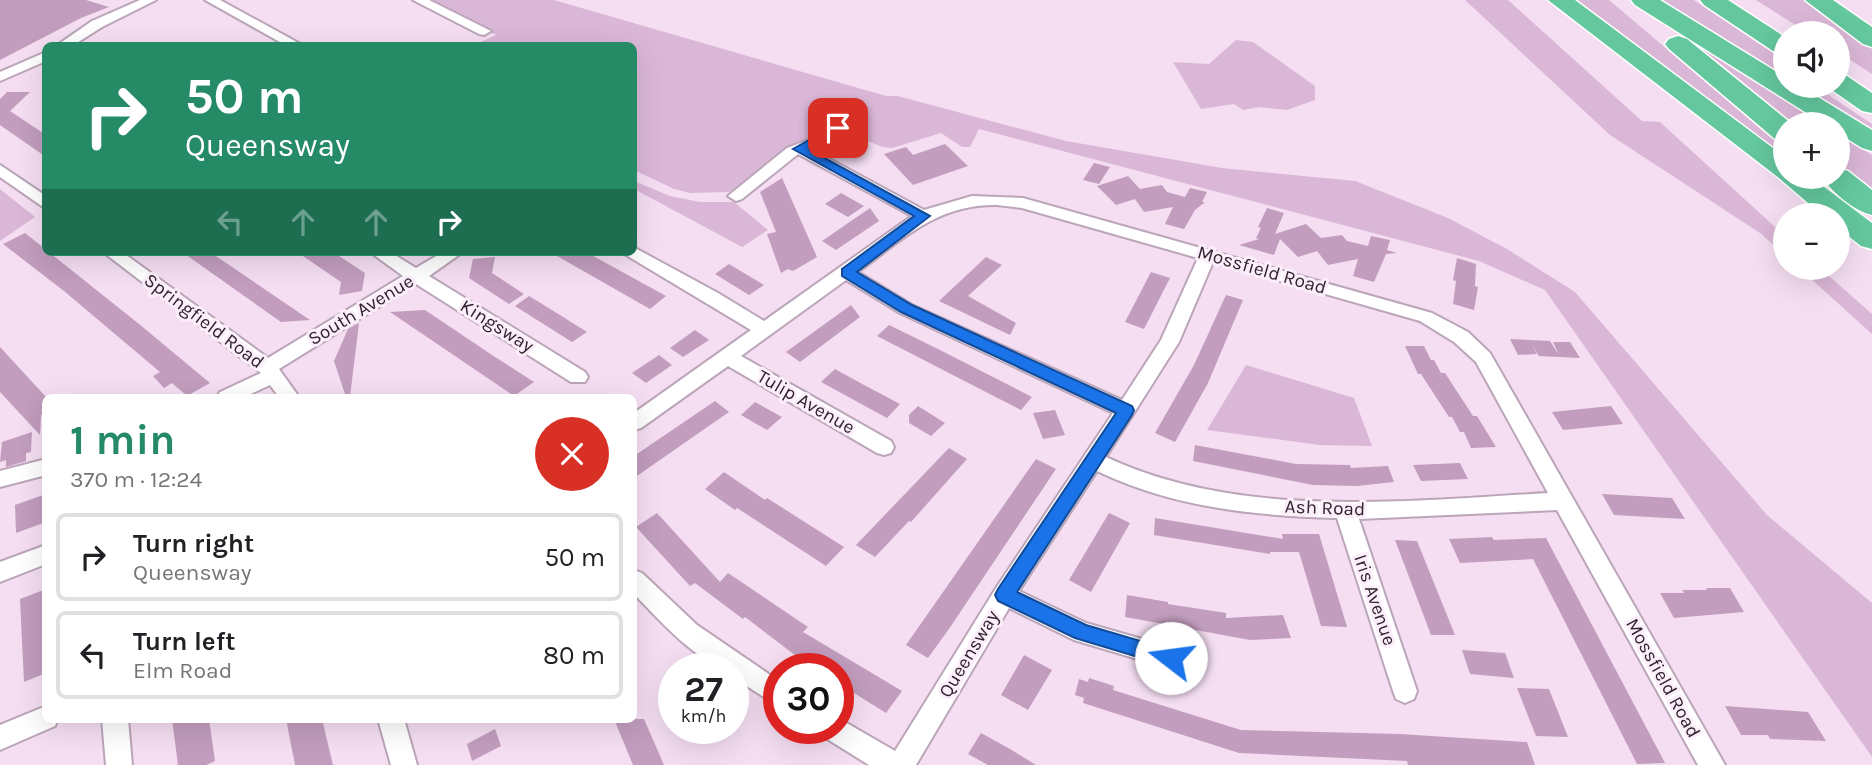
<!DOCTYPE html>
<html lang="en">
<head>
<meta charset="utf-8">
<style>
  :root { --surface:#fff; --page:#f6f6f6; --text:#202124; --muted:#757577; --line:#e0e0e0; --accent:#258a66 }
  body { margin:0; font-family:Karla,sans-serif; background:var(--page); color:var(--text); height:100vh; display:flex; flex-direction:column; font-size:26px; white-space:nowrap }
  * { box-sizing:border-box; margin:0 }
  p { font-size:23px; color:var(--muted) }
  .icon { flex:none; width:38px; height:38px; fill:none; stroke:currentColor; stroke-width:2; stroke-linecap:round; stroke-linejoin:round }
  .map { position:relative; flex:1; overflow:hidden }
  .sheet { position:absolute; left:42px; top:394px; width:595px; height:329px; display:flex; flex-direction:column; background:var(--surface); border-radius:10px; box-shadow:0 7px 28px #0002 }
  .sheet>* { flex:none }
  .top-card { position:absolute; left:42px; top:42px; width:595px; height:214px; border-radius:10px; box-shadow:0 7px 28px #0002; background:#258a66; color:#fff; overflow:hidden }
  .controls { position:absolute; left:1773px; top:21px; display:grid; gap:14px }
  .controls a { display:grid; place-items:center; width:77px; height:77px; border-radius:50%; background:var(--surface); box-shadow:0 7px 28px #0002; font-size:35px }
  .speed { position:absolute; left:658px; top:653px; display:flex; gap:14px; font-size:35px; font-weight:700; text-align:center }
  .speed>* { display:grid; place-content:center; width:91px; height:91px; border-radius:50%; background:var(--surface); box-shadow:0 7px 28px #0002; line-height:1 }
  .speed small { font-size:18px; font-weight:400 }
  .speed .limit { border:10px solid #d22; background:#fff; color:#111 }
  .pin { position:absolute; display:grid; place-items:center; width:60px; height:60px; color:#fff; margin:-30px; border-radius:14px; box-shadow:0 4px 10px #0006 }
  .me { position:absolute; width:77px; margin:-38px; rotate:285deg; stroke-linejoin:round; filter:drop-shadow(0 0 5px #0008) }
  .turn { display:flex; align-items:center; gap:24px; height:147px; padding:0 28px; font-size:32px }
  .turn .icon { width:91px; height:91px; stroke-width:2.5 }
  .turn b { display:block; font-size:49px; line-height:60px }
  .lanes { display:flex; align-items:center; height:66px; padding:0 28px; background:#0003; justify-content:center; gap:35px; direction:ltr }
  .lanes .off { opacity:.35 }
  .round { display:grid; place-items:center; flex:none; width:74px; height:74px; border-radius:37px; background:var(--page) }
  .headline { display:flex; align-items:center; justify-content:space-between; height:119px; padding:0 28px }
  h1 { font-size:42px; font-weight:700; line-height:52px; color:var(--accent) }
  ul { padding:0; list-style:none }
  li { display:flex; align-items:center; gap:21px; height:88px; margin:0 14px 10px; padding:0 14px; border:4px solid var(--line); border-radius:10px }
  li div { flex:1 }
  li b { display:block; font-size:26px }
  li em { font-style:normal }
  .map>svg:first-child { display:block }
  .green { fill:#dbb7d7 }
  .building { fill:#c29dbe }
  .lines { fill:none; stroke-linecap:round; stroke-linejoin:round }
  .minor-casing { stroke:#bba5b9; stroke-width:4 }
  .motorway-casing { stroke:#fff; stroke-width:3 }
  .minor { fill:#fff; fill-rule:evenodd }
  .motorway { fill:#64c79e; fill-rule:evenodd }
  .route { fill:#1a73e8; stroke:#114b97; stroke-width:2 }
  .labels { text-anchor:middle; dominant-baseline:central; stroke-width:6; stroke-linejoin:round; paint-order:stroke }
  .street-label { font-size:19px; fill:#2e252d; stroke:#fdeefb }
</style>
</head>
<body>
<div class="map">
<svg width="1872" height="765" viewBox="0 0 1872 765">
  <rect width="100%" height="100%" fill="#f5def2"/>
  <g class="green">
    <path d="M427 0H554L886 96H898L1066 141 1222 168 1355 181 1448 218 1507 249 1575 292 1767 515 1872 603V757L1545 290 1479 261 979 129 970 147H962L941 133 892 148 882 147 843 130 864 115 852 110 814 140 729 192 690 193 674 189 634 170V46L474 45 496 35Z"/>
    <path d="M1465 0H1508L1642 121 1660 122 1785 236V255L1760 233 1610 135Z"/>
    <path d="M1569 0H1609L1785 149V163Z"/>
    <path d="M1652 0H1694L1785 61V82Z"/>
    <path d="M1756 0H1808L1872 44V74L1838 52V33H1808Z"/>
    <path d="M1676 31H1677L1823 124H1787Z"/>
    <path d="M1236 40 1253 42 1315 86V100L1287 110 1259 107 1243 110 1234 104 1201 109 1173 62 1209 64Z"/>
    <path d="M1791 86H1815L1872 124V136Z"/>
    <path d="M1838 133 1872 155V195L1838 166Z"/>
    <path d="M634 181 670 196 700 202H734L768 230 742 247 634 189Z"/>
    <path d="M0 189 35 217 0 241Z"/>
    <path d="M1799 268H1820L1872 314V334Z"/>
    <path d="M1246 365 1354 398 1372 446 1320 445 1207 430Z"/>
  </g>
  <g class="building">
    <path d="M0 0H86L109 7 81 18 0 60Z"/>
    <path d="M7 92H30L10 111 46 135V157L0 125V99Z"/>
    <path d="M945 144 968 166 913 185 884 154 906 147 913 155Z"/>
    <path d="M1094 163 1110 167 1099 184 1083 180Z"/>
    <path d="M1128 176 1140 189 1162 185 1167 192 1185 197 1190 188 1207 192 1202 202H1205L1195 210 1184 229 1165 224 1173 207 1144 212 1135 199 1116 205 1097 186Z"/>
    <path d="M782 178 817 257 793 271 788 269 781 273 767 234 776 232 760 192Z"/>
    <path d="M841 193 864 206 848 217 825 204Z"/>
    <path d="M870 208 879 221 836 250 822 241Z"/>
    <path d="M1267 208 1284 213 1275 234 1306 224 1321 238 1342 235 1347 241 1368 246 1371 236 1390 240 1387 250 1397 253 1386 254 1374 282 1353 276 1358 259 1328 265 1317 251 1298 257 1280 239 1274 255 1239 245 1259 239 1256 238 1261 228 1258 227Z"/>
    <path d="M25 233 139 324 210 383 187 396 172 383 164 388 153 376 160 372 64 291 3 244Z"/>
    <path d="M182 252H210L310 320 281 322Z"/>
    <path d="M297 252H333L365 273 362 291 339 295 341 282Z"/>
    <path d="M550 252H586L666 296 650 309Z"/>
    <path d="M495 257 492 273 524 294 509 304 469 278 473 259Z"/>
    <path d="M986 257 1002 265 968 296 1016 323 1010 335 939 301Z"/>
    <path d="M1457 258 1476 264 1475 286 1478 287 1474 310 1453 304 1456 281 1453 280Z"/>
    <path d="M729 264 764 285 749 295 715 274Z"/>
    <path d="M1151 272 1170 278 1144 329 1125 322Z"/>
    <path d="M1226 295 1243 300 1208 383 1175 442 1155 433 1194 365Z"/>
    <path d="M529 296 560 315 587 332 572 342 515 306Z"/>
    <path d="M851 305 860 317 800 362 786 352Z"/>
    <path d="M425 310 495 357 534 382 514 396 390 312Z"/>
    <path d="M359 323 350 397H346L334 361 348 329Z"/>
    <path d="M889 325 938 349 1032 397 1021 410 877 336Z"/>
    <path d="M695 330 709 340 683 357 670 348Z"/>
    <path d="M1510 339 1550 341 1559 355 1553 342H1570L1580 358 1539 356 1531 343 1537 354 1518 355Z"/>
    <path d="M1405 346H1424L1431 360H1434L1441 373H1445L1473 416H1477L1496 447 1471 448 1464 432H1460L1452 417H1449L1421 374H1418Z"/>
    <path d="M0 347 46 397V412L41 415 40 435 0 392Z"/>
    <path d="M659 355 672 365 646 383 632 373Z"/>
    <path d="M835 369 866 386 900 404 887 418 821 382Z"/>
    <path d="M715 401 729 412 634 478V456Z"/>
    <path d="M755 402 782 417 767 430 741 415Z"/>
    <path d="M918 406 945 423 931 436 909 423V415Z"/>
    <path d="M1611 406 1623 424 1563 430 1552 412Z"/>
    <path d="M1055 410 1065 435 1043 439 1033 413Z"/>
    <path d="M32 432 31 452 26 453V461L6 467V460L0 462 2 442Z"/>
    <path d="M1195 445 1296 464 1350 465 1351 468 1388 466 1394 482 1357 486 1313 485 1193 461Z"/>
    <path d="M949 448 967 459 911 522 909 521 875 557 856 545Z"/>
    <path d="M1036 459 1056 469 951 626 928 658 906 645Z"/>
    <path d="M1460 463 1468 479 1421 481 1413 465Z"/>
    <path d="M724 472 765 500 767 498 844 547 826 566 737 508 735 510 705 489Z"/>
    <path d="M46 494V522L16 533 15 505Z"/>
    <path d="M1602 494 1672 498 1685 519 1614 515Z"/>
    <path d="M657 513 720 582 728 573 808 627 803 632 902 691 886 713 838 683V668H812L745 617 743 619 695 583 690 586 636 527Z"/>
    <path d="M1109 513 1130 523 1091 592 1069 580Z"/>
    <path d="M1155 518 1283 539 1282 534H1319L1347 627 1321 626 1299 552H1270V554L1154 535Z"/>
    <path d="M1492 537 1494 540 1546 538 1665 763 1637 764 1533 559 1460 563 1449 539Z"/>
    <path d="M1395 540 1417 541 1455 635H1431Z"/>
    <path d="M1706 588H1730L1744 612 1674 618 1660 593H1684L1682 590H1707Z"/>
    <path d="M46 589V673L24 682 20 599Z"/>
    <path d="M1127 595 1168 602V604L1226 613V618L1283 615 1291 638 1250 640 1125 617Z"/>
    <path d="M1462 650 1505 653 1514 678 1470 674Z"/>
    <path d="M1024 655 1052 670 1028 710 1001 695Z"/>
    <path d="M1089 678 1114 686 1113 690 1241 730 1400 734 1527 742 1535 765H1408L1407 761 1239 753 1083 703 1084 698 1075 695 1079 679 1088 682Z"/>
    <path d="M1517 688 1549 689 1568 737 1536 736Z"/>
    <path d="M1725 706 1808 712 1826 741 1770 739 1768 735H1741Z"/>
    <path d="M172 719H209L215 761 206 765H178Z"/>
    <path d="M286 719H322L333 765H295Z"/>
    <path d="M614 719H644L664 765H633Z"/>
    <path d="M495 729 501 746 472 761 467 744Z"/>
    <path d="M981 733 1010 749 1036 765H988L968 754Z"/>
  </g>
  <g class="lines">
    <defs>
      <g id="minor">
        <path d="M140 0H156L102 27 72 46H56L92 21Z"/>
        <path d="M205 0H220L304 46H287Z"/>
        <path d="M413 0H429L491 31 484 35 479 34Z"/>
        <path d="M46 52V61L0 81V72Z"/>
        <path d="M857 110 862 111 864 114 862 117 824 144 811 149 924 210 972 196 1023 198 1432 313 1468 332 1490 353 1725 765H1698L1557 510 1359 519 1417 691 1414 699 1405 703 1396 699 1393 691 1337 518C1255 516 1171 507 1097 471L1019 591 1086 623 1180 650 1183 658 1180 666 1171 669 1074 640 1009 608 916 765H869L824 737 820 728H838V718L895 751 996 588 1113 413 900 313 846 280 741 356 891 441 894 447 891 453 884 455 877 453 728 366 641 428 634 430V413L751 330 621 252H634L635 248 718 293 764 321 912 216 798 154 742 199 736 201 728 196 787 148 814 138ZM997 205 1022 208 1198 258 1161 340 1122 400 912 305 858 272C903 239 937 204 997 205ZM1213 262 1420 321 1454 342 1476 362 1548 493C1403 501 1241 520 1106 457L1179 342Z"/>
        <path d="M0 165 46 196V209L0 177Z"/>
        <path d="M103 252H122L268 358 403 276 370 252H390L416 268 443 252H463L429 276 585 372 588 377 585 382H571L416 284 279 369 299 397H279L270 385 244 397H217L220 392 261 373Z"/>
        <path d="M46 459V475L0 487V471Z"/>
        <path d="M46 545V564L0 582V562Z"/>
        <path d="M634 570 642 573 697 625 779 681V707L733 677V668C700 668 657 617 634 594Z"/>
        <path d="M46 706V719H58L55 726 0 750V725Z"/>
        <path d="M102 719H128L132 765H106Z"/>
        <path d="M378 719H404L417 765H391Z"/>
      </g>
      <g id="motorway">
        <path d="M1548 0H1575L1785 157V177H1811L1872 223V249L1861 246 1838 228V215H1822L1779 178Z"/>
        <path d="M1631 0H1660L1785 77V86H1800L1872 130V151L1862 148 1838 133V124H1824L1635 5Z"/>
        <path d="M1700 0H1728L1785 37V56L1776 53 1704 5Z"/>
        <path d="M1805 0H1833L1872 27V47L1863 44Z"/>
        <path d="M1678 36 1687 39 1792 124H1785V142L1775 139 1669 49 1665 44 1669 39Z"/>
        <path d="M1838 74 1847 76 1872 93V113L1862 111 1829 88 1827 86H1838Z"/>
        <path d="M1838 168 1848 171 1872 190V215C1854 211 1832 192 1822 177H1838Z"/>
      </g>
    </defs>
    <use href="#minor" class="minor-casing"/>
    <use href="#motorway" class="motorway-casing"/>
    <use href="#minor" class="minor"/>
    <use href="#motorway" class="motorway"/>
  </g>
  <path class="route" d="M838 124 845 128 843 130 810 150 930 216 857 272 912 305 1132 406 1134 410 1132 415 1017 592 1086 625 1178 652 1181 658 1178 665 1171 667 1075 638 998 601 995 595 998 589 1116 413 901 312 842 276V269L914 216 793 149Z"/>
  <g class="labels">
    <g class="street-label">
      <text transform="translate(1262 270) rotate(16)">Mossfield Road</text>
      <text transform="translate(361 310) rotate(-31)">South Avenue</text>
      <text transform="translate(204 321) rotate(37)">Springfield Road</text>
      <text transform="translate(497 326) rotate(32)">Kingsway</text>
      <text transform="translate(806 402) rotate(30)">Tulip Avenue</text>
      <text transform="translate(1325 508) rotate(2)">Ash Road</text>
      <text transform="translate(1375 600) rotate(71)">Iris Avenue</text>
      <text transform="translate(969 654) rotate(-59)">Queensway</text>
      <text transform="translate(1663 678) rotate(61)">Mossfield Road</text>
    </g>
  </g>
</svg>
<div class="controls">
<a><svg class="icon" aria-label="sound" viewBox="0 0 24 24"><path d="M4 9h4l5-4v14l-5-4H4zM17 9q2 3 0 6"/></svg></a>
<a>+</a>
<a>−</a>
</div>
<div class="speed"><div>27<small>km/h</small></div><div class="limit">30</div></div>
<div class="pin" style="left:838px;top:128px;background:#d93025"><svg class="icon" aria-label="arrive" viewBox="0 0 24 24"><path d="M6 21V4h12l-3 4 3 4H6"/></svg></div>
<svg class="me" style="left:1171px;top:658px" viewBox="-20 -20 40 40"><circle r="19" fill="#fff"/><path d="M0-13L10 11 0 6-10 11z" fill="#1a73e8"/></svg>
<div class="top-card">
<div class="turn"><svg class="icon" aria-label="right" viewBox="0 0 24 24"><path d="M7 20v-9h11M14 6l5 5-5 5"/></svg><div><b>50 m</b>Queensway</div></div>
<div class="lanes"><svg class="icon off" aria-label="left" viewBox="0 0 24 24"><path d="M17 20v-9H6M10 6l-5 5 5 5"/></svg><svg class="icon off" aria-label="ahead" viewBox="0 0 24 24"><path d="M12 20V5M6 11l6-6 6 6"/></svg><svg class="icon off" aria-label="ahead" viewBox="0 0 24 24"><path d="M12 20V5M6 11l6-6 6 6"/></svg><svg class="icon" aria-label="right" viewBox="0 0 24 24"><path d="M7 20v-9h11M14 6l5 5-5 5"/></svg></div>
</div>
<section class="sheet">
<div class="headline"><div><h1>1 min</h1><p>370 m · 12:24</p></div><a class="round" style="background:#d93025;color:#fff"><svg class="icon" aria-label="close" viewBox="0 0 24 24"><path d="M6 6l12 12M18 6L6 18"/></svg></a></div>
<ul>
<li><svg class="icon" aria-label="right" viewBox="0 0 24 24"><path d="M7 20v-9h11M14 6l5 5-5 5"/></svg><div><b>Turn right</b><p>Queensway</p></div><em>50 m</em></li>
<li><svg class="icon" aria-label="left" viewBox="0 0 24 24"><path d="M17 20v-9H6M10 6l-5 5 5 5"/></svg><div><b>Turn left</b><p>Elm Road</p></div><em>80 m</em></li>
</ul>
</section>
</div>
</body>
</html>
